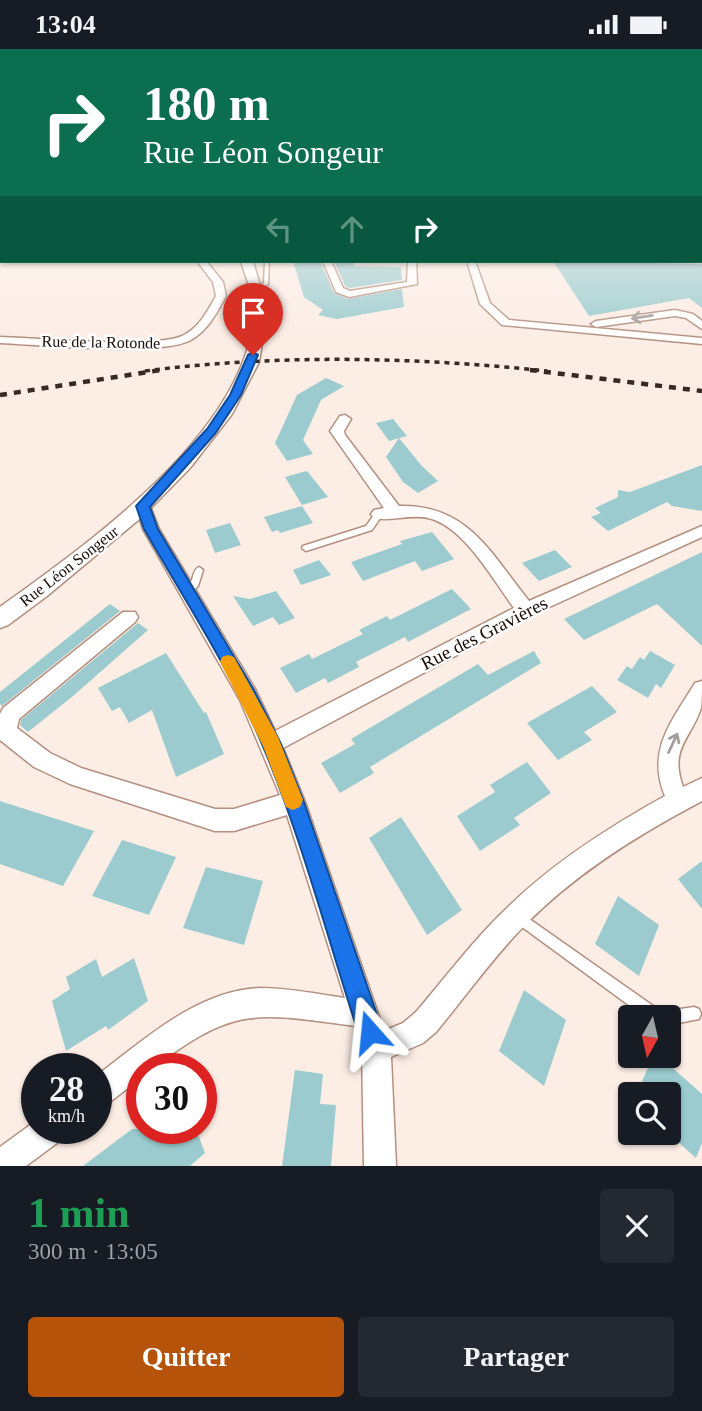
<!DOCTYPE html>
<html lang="fr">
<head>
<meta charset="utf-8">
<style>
  :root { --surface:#171b24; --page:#242831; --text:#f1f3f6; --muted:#9ea1a6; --accent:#b45309 }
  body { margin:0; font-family:"Times New Roman",serif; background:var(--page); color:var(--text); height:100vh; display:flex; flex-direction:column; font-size:26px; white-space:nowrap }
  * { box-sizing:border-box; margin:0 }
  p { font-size:23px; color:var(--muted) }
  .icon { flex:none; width:38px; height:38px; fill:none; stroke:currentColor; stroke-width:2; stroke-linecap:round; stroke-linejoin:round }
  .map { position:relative; height:1117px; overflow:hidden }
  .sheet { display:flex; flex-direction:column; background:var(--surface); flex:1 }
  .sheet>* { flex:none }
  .banner { position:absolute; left:0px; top:0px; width:704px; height:214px; box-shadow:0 2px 5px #0004; background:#0b6e4f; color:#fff; overflow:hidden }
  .needle { width:46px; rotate:188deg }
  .controls { position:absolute; left:618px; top:956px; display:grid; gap:14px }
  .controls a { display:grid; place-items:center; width:63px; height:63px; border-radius:7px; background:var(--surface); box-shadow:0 2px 5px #0004; font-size:35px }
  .speed { position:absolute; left:21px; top:1004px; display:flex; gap:14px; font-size:35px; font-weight:700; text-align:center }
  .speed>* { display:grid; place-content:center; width:91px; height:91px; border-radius:50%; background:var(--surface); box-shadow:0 2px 5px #0004; line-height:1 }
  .speed small { font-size:18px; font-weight:400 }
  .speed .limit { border:10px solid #d22; background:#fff; color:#111 }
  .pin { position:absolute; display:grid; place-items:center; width:60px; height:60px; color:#fff; margin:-72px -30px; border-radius:50% 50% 50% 0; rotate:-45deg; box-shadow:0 0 7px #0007 }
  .pin .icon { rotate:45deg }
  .me { position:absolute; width:77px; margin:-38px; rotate:342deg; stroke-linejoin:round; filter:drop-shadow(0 0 5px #0008) }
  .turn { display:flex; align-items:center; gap:24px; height:147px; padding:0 28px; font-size:32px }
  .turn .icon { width:91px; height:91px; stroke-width:2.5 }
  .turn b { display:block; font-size:49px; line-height:60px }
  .lanes { display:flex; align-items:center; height:66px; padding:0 28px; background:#0003; justify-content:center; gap:35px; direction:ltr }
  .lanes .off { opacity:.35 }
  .round { display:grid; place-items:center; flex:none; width:74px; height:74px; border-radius:7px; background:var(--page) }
  .overview { display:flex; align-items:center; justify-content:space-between; height:119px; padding:0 28px }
  h1 { font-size:42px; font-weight:800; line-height:52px; color:#1e9e55 }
  .button { display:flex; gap:14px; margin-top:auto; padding:14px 28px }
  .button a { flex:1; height:80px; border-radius:7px; background:var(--accent); color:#fff; font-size:28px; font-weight:800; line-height:80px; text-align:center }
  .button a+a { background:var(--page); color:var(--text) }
  .status { display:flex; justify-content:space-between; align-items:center; height:49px; padding:0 35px; background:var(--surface); direction:ltr }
  .status svg { height:19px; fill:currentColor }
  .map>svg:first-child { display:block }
  .building { fill:#9bcbce }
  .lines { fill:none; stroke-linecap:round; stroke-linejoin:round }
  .service-casing { stroke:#b3907f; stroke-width:3 }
  .minor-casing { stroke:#b3907f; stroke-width:3 }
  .tertiary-casing { stroke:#b3907f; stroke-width:3 }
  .service { fill:#fff; fill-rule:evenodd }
  .minor { fill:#fff; fill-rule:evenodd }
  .tertiary { fill:#fff; fill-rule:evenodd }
  .rail-far1 { stroke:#372a24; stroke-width:3.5; stroke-dasharray:5 5; stroke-linecap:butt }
  .rail { stroke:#372a24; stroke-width:4.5; stroke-dasharray:7 7; stroke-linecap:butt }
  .oneway { stroke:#a39e9c }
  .route { fill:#1a73e8; stroke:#114b97; stroke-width:2 }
  .slow { fill:#f59e0b }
  .labels { text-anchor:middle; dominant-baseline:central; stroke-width:5; stroke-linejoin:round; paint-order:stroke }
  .far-street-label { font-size:16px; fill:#1a0d07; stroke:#fefefe }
  .street-label { font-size:19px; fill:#1a0d07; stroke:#fefefe }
</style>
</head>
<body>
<div class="status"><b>13:04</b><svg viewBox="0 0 49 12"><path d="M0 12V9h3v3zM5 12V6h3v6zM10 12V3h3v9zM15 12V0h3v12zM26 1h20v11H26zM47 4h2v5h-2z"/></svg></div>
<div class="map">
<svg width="702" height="1117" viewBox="0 0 702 1117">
  <rect width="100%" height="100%" fill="#fcede5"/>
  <g class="building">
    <path d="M293 212H320L334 244 348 250 402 240 404 258 337 270 318 266 323 261 304 248Z"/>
    <path d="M334 212H354V217L401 218 402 231 350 239 345 237Z"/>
    <path d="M553 212 702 215V259L689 249 589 267Z"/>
    <path d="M326 329 344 337 321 351 303 391 313 405 287 412 275 394 297 346Z"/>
    <path d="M393 370 407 387 389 392 376 374Z"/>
    <path d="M399 389 421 416 438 432 418 444 403 433 386 408Z"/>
    <path d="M702 416V462L672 457 667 453 608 482 591 468 601 464 595 459 618 448V441L630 443Z"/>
    <path d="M307 422 328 448 302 456 285 428Z"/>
    <path d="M302 457 313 474 280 484 278 481 272 483 264 468Z"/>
    <path d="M230 474 241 496 215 504 206 481Z"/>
    <path d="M432 483 454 510 422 522 415 512 363 532 351 513 402 495 400 492Z"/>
    <path d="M555 501 572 518 539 532 522 514Z"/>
    <path d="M702 503V597L657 555 584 591 564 570Z"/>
    <path d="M319 511 331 526 301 536 293 521Z"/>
    <path d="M452 540 471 560 408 593 405 588 356 613 359 618 328 634 325 629 296 644 280 619 309 605 312 610 363 585 359 581 387 567 390 571Z"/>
    <path d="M276 542 295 569 279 576 273 568 253 577 233 547 250 550Z"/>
    <path d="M110 555 120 562 2 657 0 655V643Z"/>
    <path d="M138 574 148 581 73 647 28 683 20 676 21 671Z"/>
    <path d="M534 602 541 614 370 718 374 724 340 744 321 714 355 695 351 690 478 615 488 626Z"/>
    <path d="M650 602 675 616 661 639 656 635 648 649 617 631 627 617 632 620 640 608 644 611Z"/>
    <path d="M166 604 204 664 206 663 224 705 176 728 152 661 129 674 120 658 112 662 98 639Z"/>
    <path d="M592 637 617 663 584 683 592 691 558 711 527 674Z"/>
    <path d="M527 713 551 744 514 769 520 776 480 802 457 767 495 743 490 736Z"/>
    <path d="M0 752 94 782 63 837 0 815Z"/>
    <path d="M401 768 462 861 427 886 369 789Z"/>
    <path d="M122 791 176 808 149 866 92 847Z"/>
    <path d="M702 812V860L678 830Z"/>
    <path d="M206 818 263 832 244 896 183 879Z"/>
    <path d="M618 847 659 876 639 927 595 895Z"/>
    <path d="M134 909 148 952 108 981 106 977 66 1002 52 952 70 940 66 928 96 910 102 928Z"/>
    <path d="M524 941 566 971 544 1037 499 1002Z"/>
    <path d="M654 1006H658L702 1045V1094L696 1109 668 1084V1045H636Z"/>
    <path d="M295 1021 323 1025 320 1055 336 1056 331 1117H282Z"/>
    <path d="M132 1080H196L205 1104 190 1117H83Z"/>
  </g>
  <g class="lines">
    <defs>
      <g id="service">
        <path d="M265 212H269L268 235 259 241 257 240 264 234Z"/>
        <path d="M379 462 383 465 372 481 306 502 302 499 303 497 366 477 376 463Z"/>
        <path d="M199 518 203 521 198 537 190 545H184L183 543C185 539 189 537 191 533 194 527 193 521 199 518Z"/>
        <path d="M518 862 656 959 667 962 694 958 699 960 701 965 699 970 668 976V968H645L514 872 512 868 514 864Z"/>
      </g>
      <g id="minor">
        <path d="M197 212H206L223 233 226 247C216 265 208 282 189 292 156 307 41 296 0 294V288C39 289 151 300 182 287 199 279 207 263 216 247L213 233Z"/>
        <path d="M323 212H331L343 239 350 242 407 233 408 212H416L417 235 349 248 336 243Z"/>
        <path d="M467 212H475L490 254 509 271 702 289V295L502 276 480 255Z"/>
        <path d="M675 261 693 265 702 272V280L686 269 675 267 596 278 591 275 596 272Z"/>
        <path d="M345 366 351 370 344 382 345 386 399 457C468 455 491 505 529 552L702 477V488L532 566 283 699 305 753 384 982 403 974 416 963C446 928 474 890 508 858 554 813 609 778 665 747 646 701 672 672 695 634L702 632C702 640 702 652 701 659 691 690 669 699 683 738L702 729V752C639 785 576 824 526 875 493 908 466 947 436 983L423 994 391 1008 396 1117H364L362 1000 355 977C256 964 235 956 152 1020H142V1028L106 1056 96 1061V1027C143 992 197 941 260 939 288 939 317 945 345 949L287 766 234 782H215L70 735 34 718 0 691V665L3 659 123 563H135L138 568 135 573 19 670 17 679 50 704 81 719 215 760H234L280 746 240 651 143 480 136 457 143 452 150 457 159 480 255 640 275 682 514 559C493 531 464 477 428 469 410 465 389 473 374 469L371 465 374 461 384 459 330 382 340 367Z"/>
        <path d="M37 1071V1080H65L61 1091 26 1117H0V1098Z"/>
      </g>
      <path id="tertiary" d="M241 212H253L267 262 259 313 232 365 190 419 143 467 47 547 8 576 0 579V558C89 494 247 383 254 264 255 248 245 227 241 212Z"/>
    </defs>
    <use href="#service" class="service-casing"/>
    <use href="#minor" class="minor-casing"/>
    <use href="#tertiary" class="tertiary-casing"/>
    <use href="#service" class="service"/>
    <use href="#minor" class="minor"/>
    <use href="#tertiary" class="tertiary"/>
    <path class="rail-far1" d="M145 322C279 305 413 308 547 322"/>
    <g class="rail">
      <path d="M530 321 702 342"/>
      <path d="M0 346 161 321"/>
    </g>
  </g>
  <defs><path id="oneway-shaft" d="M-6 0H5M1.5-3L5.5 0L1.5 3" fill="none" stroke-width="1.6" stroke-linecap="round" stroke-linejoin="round" transform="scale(1.75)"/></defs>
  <g class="oneway">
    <use href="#oneway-shaft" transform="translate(642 268) rotate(171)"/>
    <use href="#oneway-shaft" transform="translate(673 694) rotate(-65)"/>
  </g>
  <linearGradient id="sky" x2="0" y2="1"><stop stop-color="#a3aabc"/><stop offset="0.47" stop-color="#fef7f3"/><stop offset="1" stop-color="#fef7f3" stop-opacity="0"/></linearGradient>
  <rect width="702" height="294" fill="url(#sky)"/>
  <path class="route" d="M253 303 258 306 241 346 215 385 150 458 158 480 254 641 281 695 304 753 383 983 379 992 370 995 361 992 358 983C327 887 301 787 262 695 230 620 184 550 144 480L136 457 207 380 230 346 248 306Z"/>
  <path class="slow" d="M228 606 234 608 278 688 303 751 300 758 293 761 286 758 263 697 220 613 222 608Z"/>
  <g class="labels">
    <g class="far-street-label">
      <text transform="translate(101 293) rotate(1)">Rue de la Rotonde</text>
      <text transform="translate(69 517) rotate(-38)">Rue Léon Songeur</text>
    </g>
    <g class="street-label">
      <text transform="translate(484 584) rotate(-27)">Rue des Gravières</text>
    </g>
  </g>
</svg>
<div class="controls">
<a><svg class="needle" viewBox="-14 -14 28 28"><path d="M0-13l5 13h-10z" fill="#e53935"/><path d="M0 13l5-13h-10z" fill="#9ea1a6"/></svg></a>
<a><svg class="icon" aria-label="search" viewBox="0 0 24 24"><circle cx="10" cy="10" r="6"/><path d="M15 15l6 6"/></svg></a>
</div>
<div class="speed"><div>28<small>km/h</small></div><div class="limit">30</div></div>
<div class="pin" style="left:253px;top:306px;background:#d93025"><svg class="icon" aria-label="arrive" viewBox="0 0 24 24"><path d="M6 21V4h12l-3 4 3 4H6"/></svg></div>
<svg class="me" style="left:370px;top:983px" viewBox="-20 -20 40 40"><path d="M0-17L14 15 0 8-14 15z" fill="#1a73e8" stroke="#fff" stroke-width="4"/></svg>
<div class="banner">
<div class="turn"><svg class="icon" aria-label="right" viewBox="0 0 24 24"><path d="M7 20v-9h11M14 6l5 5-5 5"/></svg><div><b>180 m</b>Rue Léon Songeur</div></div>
<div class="lanes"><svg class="icon off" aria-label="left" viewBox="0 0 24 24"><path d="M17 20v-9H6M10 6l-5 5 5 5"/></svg><svg class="icon off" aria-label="ahead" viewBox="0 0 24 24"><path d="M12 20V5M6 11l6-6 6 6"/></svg><svg class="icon" aria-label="right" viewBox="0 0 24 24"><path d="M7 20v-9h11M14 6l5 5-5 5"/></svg></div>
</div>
</div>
<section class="sheet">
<div class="overview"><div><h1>1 min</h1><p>300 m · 13:05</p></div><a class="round"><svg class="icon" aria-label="close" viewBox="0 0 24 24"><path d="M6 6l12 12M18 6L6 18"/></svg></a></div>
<div class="button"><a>Quitter</a><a>Partager</a></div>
</section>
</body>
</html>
